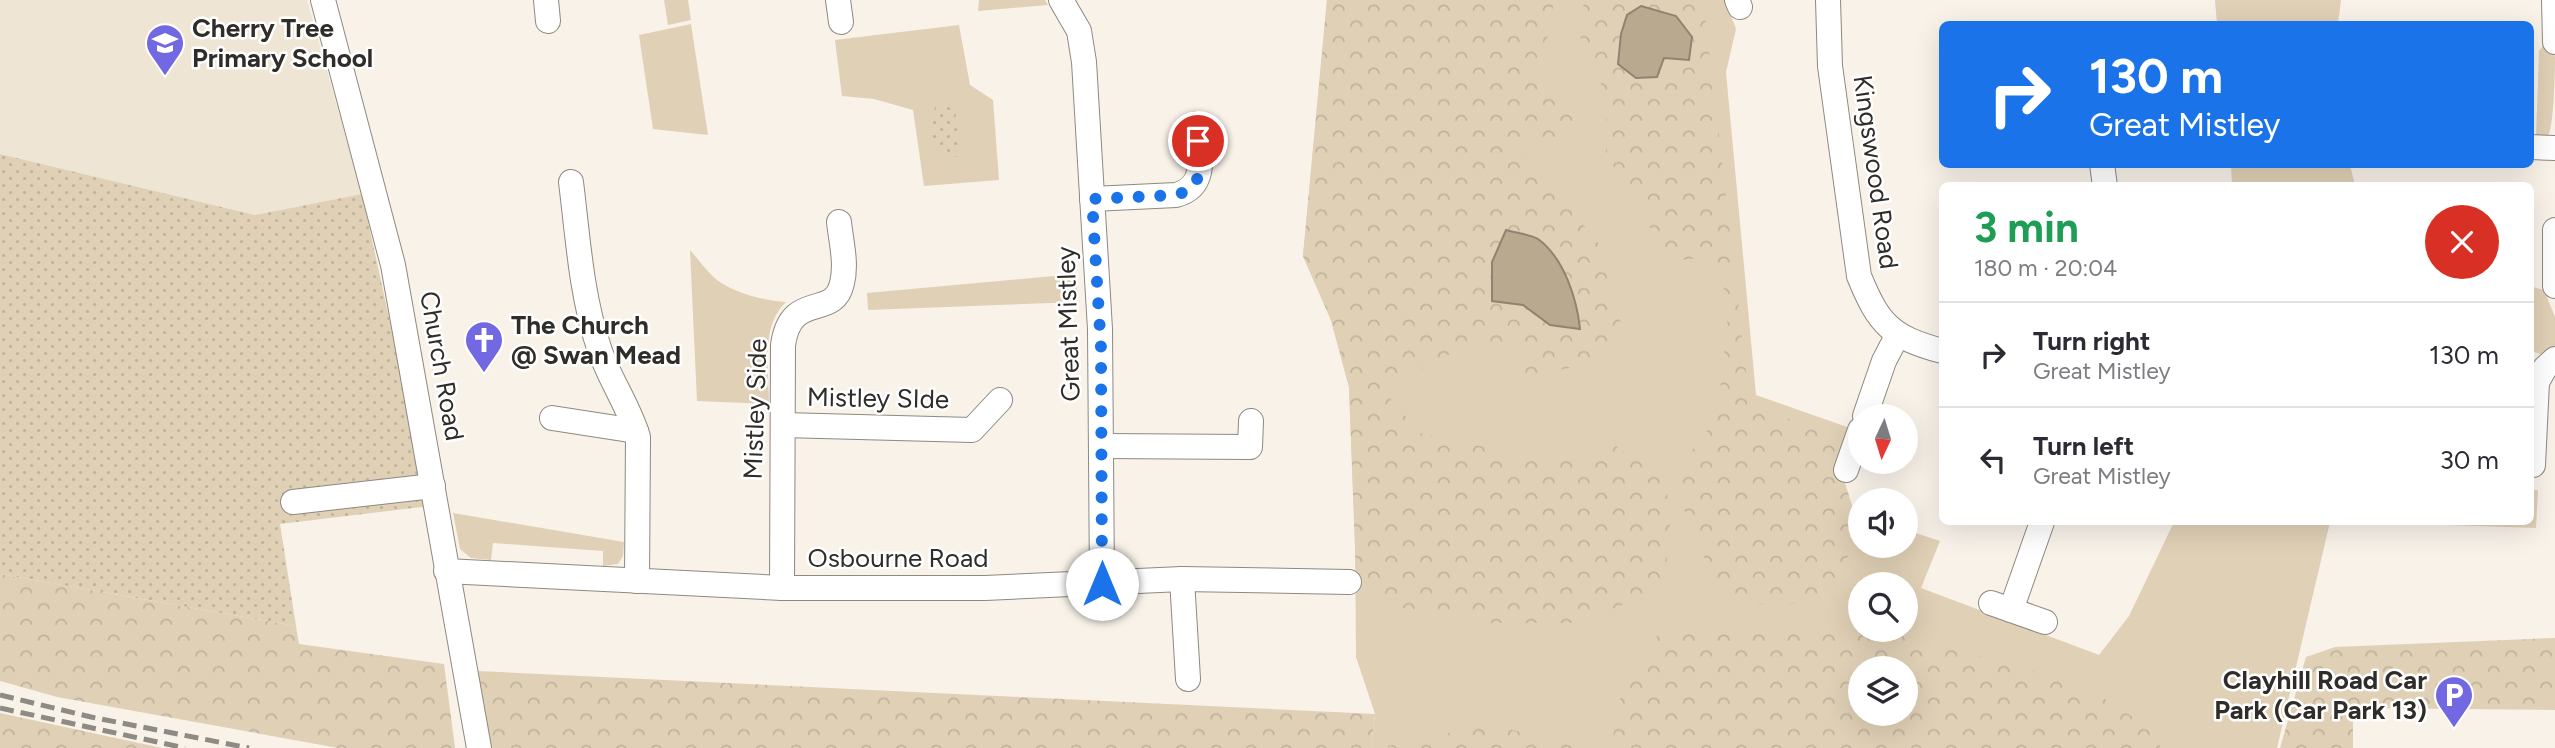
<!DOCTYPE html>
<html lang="en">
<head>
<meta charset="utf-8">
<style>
  :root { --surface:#fff; --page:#f2f2f3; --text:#2b2b33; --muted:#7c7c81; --line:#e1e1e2 }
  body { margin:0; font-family:Figtree,sans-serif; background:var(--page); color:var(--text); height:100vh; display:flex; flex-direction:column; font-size:26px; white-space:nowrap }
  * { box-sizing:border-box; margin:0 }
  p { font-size:23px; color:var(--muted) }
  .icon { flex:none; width:38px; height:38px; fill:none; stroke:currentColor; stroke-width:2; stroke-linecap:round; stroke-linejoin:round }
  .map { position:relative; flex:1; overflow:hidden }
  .sheet { position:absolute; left:1939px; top:182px; width:595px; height:343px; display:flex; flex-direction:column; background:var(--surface); border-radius:10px; box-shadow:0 7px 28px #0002 }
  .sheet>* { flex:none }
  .hud { position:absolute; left:1939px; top:21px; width:595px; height:147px; border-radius:10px; box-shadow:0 7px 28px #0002; background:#1a73e8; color:#fff; overflow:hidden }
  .needle { width:46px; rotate:184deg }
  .buttons { position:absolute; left:1848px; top:404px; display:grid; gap:14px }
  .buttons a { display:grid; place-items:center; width:70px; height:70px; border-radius:50%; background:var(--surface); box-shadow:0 7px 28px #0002; font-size:35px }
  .pin { position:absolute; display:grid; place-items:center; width:60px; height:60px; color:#fff; margin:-30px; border:4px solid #fff; border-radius:50%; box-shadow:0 2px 7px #0007 }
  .me { position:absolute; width:77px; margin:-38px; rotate:0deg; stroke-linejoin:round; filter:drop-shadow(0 0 5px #0008) }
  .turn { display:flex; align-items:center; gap:24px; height:147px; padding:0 35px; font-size:32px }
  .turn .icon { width:91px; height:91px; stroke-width:2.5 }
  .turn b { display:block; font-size:49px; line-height:60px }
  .round { display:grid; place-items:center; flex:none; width:74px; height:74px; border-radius:37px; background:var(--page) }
  .summary { display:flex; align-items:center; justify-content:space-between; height:119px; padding:0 35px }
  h1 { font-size:42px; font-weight:700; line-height:52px; color:#1e9e55 }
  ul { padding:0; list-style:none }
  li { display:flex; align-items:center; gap:21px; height:105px; padding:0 35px; border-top:2px solid var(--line) }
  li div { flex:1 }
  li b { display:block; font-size:26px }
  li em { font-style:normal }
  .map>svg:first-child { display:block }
  .built { fill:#eee5d5 }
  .green { fill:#e0d0b6; fill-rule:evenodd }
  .forest { fill:url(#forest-crowns); fill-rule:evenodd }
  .park { fill:url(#park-dots) }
  .water { fill:#b9a98f; stroke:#908471; stroke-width:2 }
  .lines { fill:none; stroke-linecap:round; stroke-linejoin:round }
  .minor-casing { stroke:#8e8981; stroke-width:26 }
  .minor { stroke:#fff; stroke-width:24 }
  .rail { stroke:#8e8a84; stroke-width:5; stroke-dasharray:14 7; stroke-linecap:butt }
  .route { stroke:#1a73e8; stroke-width:12; stroke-dasharray:0 21.6 }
  .labels { text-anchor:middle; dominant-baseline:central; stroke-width:5; stroke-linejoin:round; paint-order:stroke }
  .poi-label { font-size:26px; font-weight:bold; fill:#2f2d2a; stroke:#fff; text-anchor:start }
  .street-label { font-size:26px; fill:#2f2d2a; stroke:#fff }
</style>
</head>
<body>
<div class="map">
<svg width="2555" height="748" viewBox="0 0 2555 748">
  <defs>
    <pattern id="forest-crowns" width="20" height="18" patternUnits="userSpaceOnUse" patternTransform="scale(1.75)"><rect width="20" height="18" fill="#e0d0b6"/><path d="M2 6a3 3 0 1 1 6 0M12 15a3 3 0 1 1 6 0" fill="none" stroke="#c0b39d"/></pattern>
    <pattern id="park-dots" width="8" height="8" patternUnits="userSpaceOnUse" patternTransform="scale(1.75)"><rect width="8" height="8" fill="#e0d0b6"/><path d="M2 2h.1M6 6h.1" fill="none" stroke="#c0b39d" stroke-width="1.8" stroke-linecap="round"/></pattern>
  </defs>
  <rect width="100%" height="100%" fill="#f8f2e9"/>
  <path class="built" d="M0 0H307L362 194 255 215 0 154Z"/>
  <g class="green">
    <path d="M664 0H688L691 20 668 25Z"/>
    <path d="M979 0H1045L1048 5 978 11Z"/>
    <path d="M1327 0H1725L1736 29 1726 72 1756 395 1850 428 1826 506 1860 516V546H1906V530L1940 541 1921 588 2099 655 2129 616 2174 522H2330L2277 748H1371L1375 714 1356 657 1355 538 1349 387 1331 320 1303 256ZM1860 584H1906V630H1860ZM1860 668H1906V714H1860Z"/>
    <path d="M2215 0H2341L2338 24H2217Z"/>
    <path d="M691 24 708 135 653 129 639 35Z"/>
    <path d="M959 25 970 85 993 100 999 180 924 186 913 110 874 99 842 96 835 40Z"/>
    <path d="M2545 43C2548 47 2554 53 2555 57 2555 68 2554 126 2548 136L2536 138 2539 51Z"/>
    <path d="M2231 165H2350L2355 185H2232Z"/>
    <path d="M690 250C699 260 707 272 717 280 736 294 763 300 786 302 760 326 769 371 769 404L697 401Z"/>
    <path d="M1076 274 1078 302 868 310 867 293Z"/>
    <path d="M2533 287 2544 290 2555 317V349L2544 355 2531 351Z"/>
    <path d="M2531 490H2538L2536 528 2446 525V522H2530Z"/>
    <path d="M453 513 624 542 623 556 618 564 603 566V551L493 543 491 560 471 558 460 549Z"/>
  </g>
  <g class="forest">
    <path d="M1327 0H1553V23L1532 75 1585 112 1573 143 1517 141 1602 248 1610 293 1625 334 1588 365 1525 375 1526 349 1487 342 1431 361 1389 397 1420 433 1554 462 1616 446 1666 479 1670 525 1664 591 1637 599 1577 623H1487L1371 602 1356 576 1349 387 1331 320 1303 256Z"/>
    <path d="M1585 0H1685L1704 6 1750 406 1829 432 1860 531V537L1822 599 1769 607 1716 586 1681 502 1678 469 1717 418 1730 297 1700 258 1662 262 1642 206 1606 156 1607 94 1580 49 1582 10Z"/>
    <path d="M0 574 296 626 299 644 444 664 455 748H338L57 697 0 681Z"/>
    <path d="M1778 631 1901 634 2015 665 2097 694 2159 734 2160 748H1611L1621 696 1659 633ZM1906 668V714H1860V668Z"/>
    <path d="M2555 638V710L2353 708V748H2280L2306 657 2335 647Z"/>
    <path d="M477 671 1375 714 1371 748H489Z"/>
    <path d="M0 713 162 748H0Z"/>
    <path d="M1491 724 1580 748H1388V746Z"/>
  </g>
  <g class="park">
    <path d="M954 104 962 157 940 156 930 130 935 107Z"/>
    <path d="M0 154 255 215 362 194 430 506 280 524 296 626 0 574Z"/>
  </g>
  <g class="water">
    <path d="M1641 6 1676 16 1692 37 1689 60 1664 58 1657 77 1636 78 1618 64 1621 34 1627 15Z"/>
    <path d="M1506 230C1515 233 1530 234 1538 239 1564 258 1577 299 1580 329L1550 325 1523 305 1492 301V262Z"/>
  </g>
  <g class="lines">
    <defs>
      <g id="minor">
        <path d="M323 0 393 265 479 748"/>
        <path d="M546 0 548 21"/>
        <path d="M838 0 841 22"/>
        <path d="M1061 0 1079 31 1084 62 1100 329 1102 584"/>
        <path d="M1737 0 1740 7"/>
        <path d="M1828 0 1830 66 1859 276C1879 325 1891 337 1942 351"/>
        <path d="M2554 0 2555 42"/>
        <path d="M2530 147 2555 148"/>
        <path d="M2102 164 2105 186"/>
        <path d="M571 182C578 238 581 294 599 348 609 379 629 406 638 437L637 581"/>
        <path d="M1092 199 1176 195C1210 186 1199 151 1196 124"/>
        <path d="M2555 230V286"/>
        <path d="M1865 416 1884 361 1897 336"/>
        <path d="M552 418 636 431"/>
        <path d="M783 425 972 430 1000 400"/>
        <path d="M1102 446 1250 447 1251 421"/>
        <path d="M2530 465H2533L2537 382 2545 368 2555 359"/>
        <path d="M1846 470 1860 430"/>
        <path d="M293 502 433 486"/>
        <path d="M446 571 782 588H985L1182 579 1349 582"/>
        <path d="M1182 579 1188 679"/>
        <path d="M782 588 783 345C791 289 834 321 842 283 847 264 841 241 839 222"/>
        <path d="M1991 603 2045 622"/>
        <path d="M2011 610 2042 522"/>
      </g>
    </defs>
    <use href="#minor" class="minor-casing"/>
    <use href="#minor" class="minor"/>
    <g class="rail">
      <path d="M0 695 91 717 249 748"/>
      <path d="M0 708 185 748"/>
    </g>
  </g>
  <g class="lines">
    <path class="route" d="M1102 584 1101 348 1092 199 1176 195C1204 187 1201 166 1198 141"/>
  </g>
  <defs>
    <symbol id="school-pin" viewBox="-11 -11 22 30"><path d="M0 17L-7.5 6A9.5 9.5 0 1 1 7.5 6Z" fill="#7168e2" stroke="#fff"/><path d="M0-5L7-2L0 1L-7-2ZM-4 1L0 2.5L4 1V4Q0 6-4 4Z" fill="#fff"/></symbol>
    <symbol id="church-pin" viewBox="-11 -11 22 30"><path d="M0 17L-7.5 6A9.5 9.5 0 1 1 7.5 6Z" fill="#7168e2" stroke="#fff"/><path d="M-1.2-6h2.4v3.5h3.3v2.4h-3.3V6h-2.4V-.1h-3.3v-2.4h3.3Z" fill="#fff"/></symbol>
    <symbol id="parking-pin" viewBox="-11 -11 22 30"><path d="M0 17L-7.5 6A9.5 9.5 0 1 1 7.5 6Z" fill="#7168e2" stroke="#fff"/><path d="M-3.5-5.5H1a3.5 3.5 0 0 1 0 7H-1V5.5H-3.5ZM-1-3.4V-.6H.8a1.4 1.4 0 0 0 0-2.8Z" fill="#fff"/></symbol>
  </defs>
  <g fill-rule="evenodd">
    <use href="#school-pin" x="143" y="21" width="44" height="60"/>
    <use href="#church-pin" x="462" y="318" width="44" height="60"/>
    <use href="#parking-pin" x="2432" y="673" width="44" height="60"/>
  </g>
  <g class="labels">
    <g class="poi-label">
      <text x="192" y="28">Cherry Tree<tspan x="192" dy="30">Primary School</tspan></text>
      <text x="511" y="325">The Church<tspan x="511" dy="30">@ Swan Mead</tspan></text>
      <text x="2427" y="680" text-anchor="end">Clayhill Road Car<tspan x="2427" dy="30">Park (Car Park 13)</tspan></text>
    </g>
    <g class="street-label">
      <text transform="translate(1876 172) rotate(82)">Kingswood Road</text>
      <text transform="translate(1068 324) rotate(-92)">Great Mistley</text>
      <text transform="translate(442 366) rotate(80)">Church Road</text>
      <text transform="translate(878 398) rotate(1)">Mistley SIde</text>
      <text transform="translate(755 409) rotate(-88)">Mistley Side</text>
      <text x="898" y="558">Osbourne Road</text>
    </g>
  </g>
</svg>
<div class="buttons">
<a><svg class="needle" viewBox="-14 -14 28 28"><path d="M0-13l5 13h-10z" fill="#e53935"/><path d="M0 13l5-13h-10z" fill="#7c7c81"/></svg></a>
<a><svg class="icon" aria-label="sound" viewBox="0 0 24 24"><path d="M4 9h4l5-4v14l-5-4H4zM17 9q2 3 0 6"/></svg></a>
<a><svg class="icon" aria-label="search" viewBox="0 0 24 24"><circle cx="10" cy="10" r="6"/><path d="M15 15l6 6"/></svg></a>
<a><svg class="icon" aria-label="layers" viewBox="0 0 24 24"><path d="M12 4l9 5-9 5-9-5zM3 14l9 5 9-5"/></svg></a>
</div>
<div class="pin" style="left:1198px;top:141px;background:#d93025"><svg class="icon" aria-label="arrive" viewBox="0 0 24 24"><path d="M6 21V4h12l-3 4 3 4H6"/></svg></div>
<svg class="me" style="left:1102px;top:584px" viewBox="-20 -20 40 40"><circle r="19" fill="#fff"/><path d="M0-13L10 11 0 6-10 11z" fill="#1a73e8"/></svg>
<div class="hud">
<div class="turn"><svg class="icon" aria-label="right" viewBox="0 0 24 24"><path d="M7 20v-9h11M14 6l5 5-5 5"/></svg><div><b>130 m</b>Great Mistley</div></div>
</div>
<section class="sheet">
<div class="summary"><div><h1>3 min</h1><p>180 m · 20:04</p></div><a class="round" style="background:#d93025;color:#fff"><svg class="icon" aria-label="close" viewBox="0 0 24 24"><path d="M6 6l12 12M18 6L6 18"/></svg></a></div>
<ul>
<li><svg class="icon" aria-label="right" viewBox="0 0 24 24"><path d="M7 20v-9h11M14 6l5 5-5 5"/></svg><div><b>Turn right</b><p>Great Mistley</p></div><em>130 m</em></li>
<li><svg class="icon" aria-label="left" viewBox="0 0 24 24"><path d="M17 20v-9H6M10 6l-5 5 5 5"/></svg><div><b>Turn left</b><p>Great Mistley</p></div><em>30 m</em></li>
</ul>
</section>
</div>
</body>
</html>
